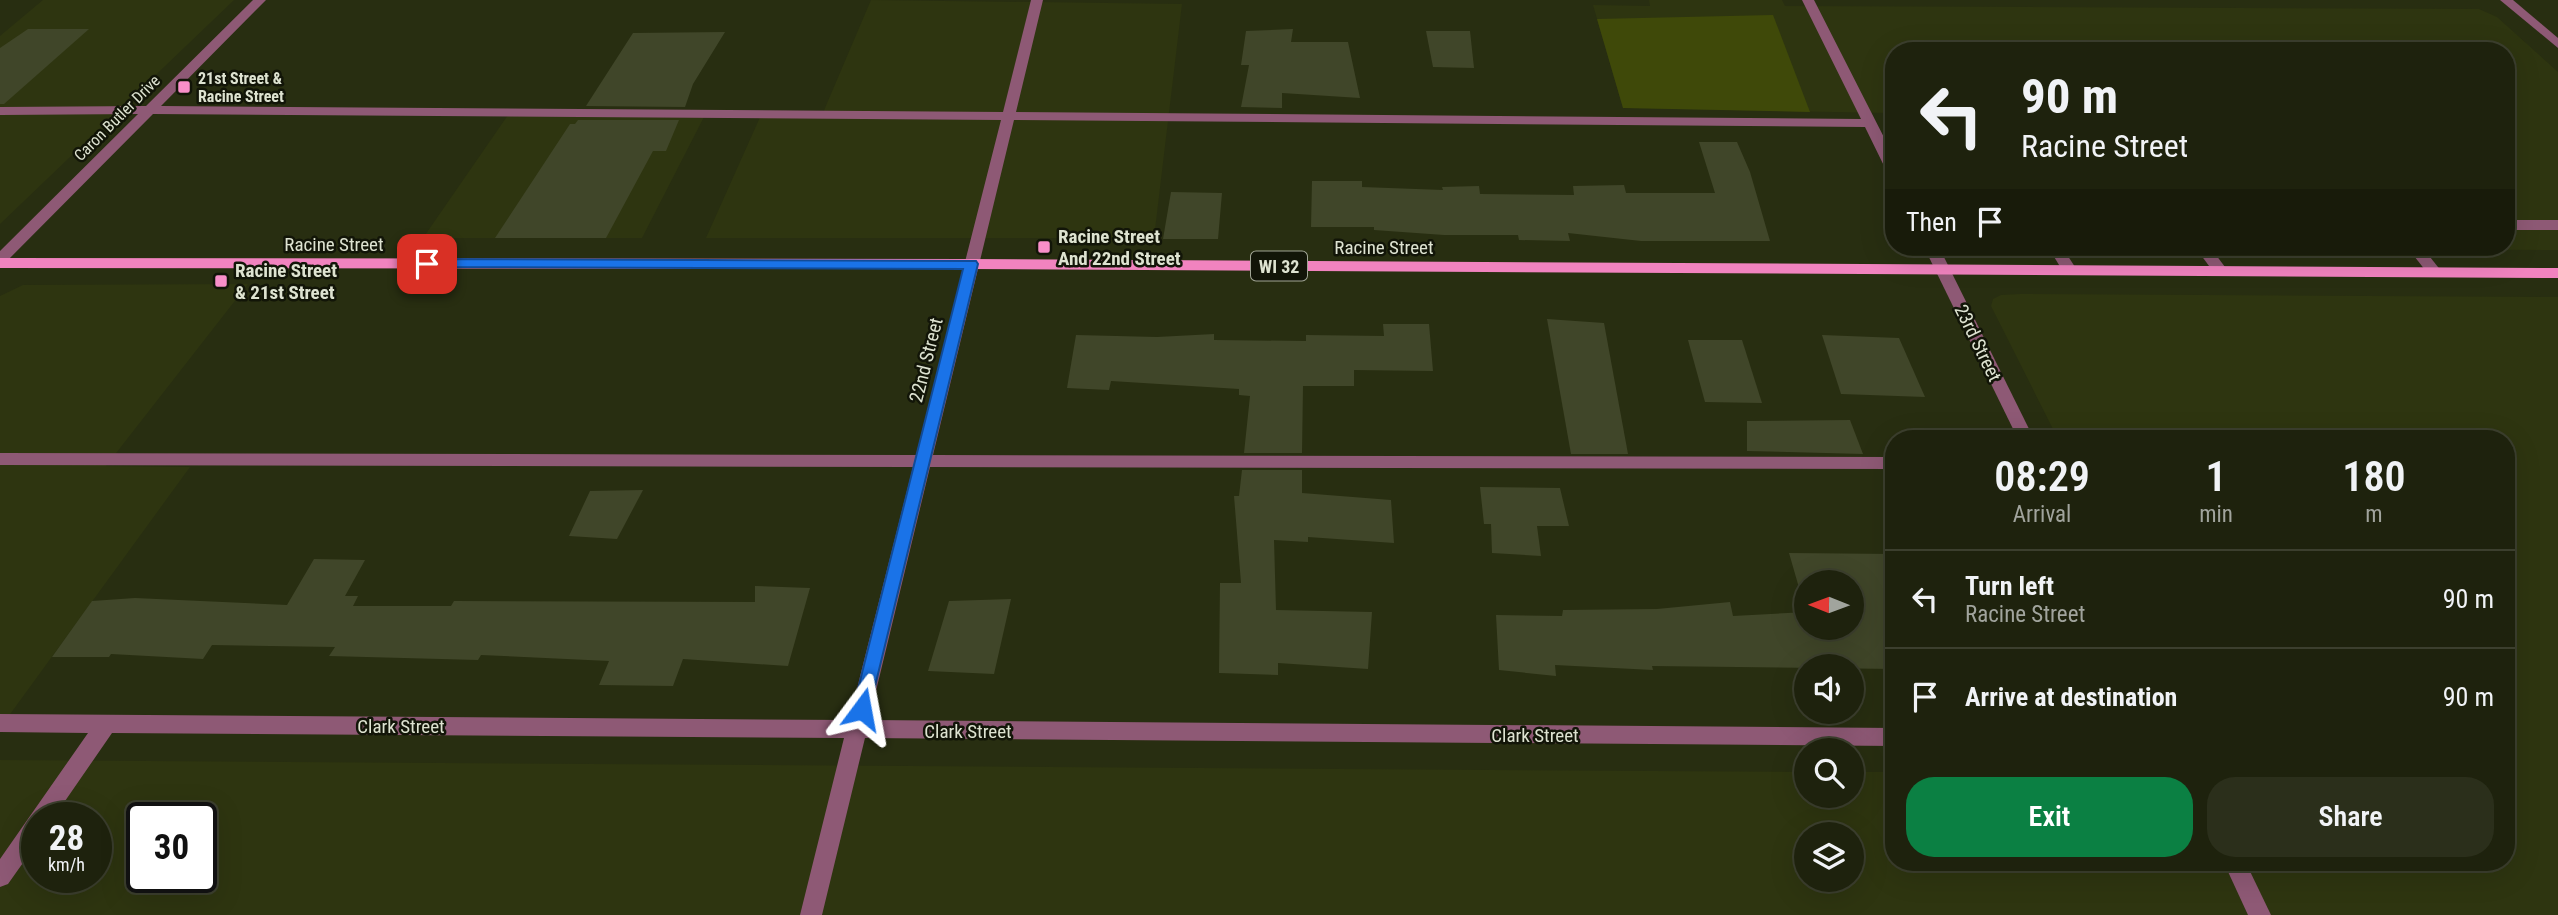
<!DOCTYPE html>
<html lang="en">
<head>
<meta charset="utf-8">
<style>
  :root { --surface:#1e220d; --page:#2b2f1b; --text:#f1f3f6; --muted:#a1a49d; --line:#3c3f2e; --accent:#0b8043 }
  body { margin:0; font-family:"Roboto Condensed",sans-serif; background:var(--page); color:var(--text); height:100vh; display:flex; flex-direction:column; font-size:26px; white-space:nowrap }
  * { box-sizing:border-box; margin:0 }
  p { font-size:23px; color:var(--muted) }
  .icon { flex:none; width:38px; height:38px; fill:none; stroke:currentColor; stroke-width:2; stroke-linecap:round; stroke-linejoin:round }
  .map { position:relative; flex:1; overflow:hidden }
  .drawer { position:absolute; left:1885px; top:430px; width:630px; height:441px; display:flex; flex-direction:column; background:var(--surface); border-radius:28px; box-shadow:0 7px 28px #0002,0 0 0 2px var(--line) }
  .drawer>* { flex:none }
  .hud { position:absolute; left:1885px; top:42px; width:630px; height:214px; border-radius:28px; box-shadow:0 7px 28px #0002,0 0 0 2px var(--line); background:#1e220d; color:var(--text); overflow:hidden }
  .needle { width:46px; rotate:271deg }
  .controls { position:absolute; left:1794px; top:570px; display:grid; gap:14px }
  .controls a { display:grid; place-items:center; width:70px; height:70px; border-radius:50%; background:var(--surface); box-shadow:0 7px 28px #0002,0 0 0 2px var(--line); font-size:35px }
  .speed { position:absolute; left:21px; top:802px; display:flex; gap:14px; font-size:35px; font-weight:700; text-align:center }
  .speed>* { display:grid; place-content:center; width:91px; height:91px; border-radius:50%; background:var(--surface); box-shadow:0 7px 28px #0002,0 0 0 2px var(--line); line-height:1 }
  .speed small { font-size:18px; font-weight:400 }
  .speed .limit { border:4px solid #111; border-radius:10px; background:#fff; color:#111 }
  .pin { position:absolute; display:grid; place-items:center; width:60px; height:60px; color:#fff; margin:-30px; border-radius:14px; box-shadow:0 4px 10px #0006 }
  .me { position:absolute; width:77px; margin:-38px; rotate:13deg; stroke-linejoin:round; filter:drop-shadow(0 0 5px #0008) }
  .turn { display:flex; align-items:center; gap:24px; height:147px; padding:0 21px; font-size:32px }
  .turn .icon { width:91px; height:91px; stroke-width:2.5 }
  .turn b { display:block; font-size:49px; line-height:60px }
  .then { display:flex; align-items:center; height:66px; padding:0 21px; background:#0003; gap:14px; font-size:26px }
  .eta { display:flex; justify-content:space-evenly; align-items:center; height:119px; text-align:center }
  .eta b { font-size:42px; font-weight:600; line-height:49px }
  .primary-button { display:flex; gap:14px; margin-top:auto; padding:14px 21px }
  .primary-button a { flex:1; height:80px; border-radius:28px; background:var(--accent); color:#fff; font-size:28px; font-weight:600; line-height:80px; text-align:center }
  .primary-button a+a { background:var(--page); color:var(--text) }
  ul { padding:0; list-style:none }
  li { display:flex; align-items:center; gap:21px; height:98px; padding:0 21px; border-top:2px solid var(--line) }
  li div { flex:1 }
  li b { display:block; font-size:26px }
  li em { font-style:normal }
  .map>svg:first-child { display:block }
  .built { fill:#2e3510; fill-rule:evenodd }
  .green { fill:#3f4909 }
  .building { fill:#404629; fill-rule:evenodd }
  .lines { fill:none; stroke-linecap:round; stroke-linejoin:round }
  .minor { fill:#8e5975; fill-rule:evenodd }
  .major { fill:#f183bf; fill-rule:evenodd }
  .route { fill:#1a73e8; stroke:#114b97; stroke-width:2 }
  .poi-dot { fill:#f98fc9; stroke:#121508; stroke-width:2.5 }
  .labels { text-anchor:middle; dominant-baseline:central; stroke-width:5; stroke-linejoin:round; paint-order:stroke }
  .far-poi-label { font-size:16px; font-weight:bold; fill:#dee3d1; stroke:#121508; text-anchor:start }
  .far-street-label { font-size:16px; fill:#dee3d1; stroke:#121508 }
  .shield { fill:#121508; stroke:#a1a595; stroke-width:2 }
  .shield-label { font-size:18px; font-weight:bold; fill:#dee3d1 }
  .poi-label { font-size:19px; font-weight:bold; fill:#dee3d1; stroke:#121508; text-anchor:start }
  .street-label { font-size:19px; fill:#dee3d1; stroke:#121508 }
</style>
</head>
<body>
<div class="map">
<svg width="2558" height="915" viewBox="0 0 2558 915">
  <rect width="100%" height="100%" fill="#282e11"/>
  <g class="built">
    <path d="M43 0H234L0 224V36Z"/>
    <path d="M871 0 1182 4 1154 238H706L761 115H822Z"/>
    <path d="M1649 0H1782L1785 6 2479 9 2497 17 2558 72V250L2004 247H2506V51H1894L1893 125 1887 113 1623 108 1593 5 1650 6Z"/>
    <path d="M508 115H705L642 238H423Z"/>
    <path d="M248 284 106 466 190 467 0 728V296L23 285Z"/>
    <path d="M2020 294 2558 297V915H0V760L1806 772V796H1852V772H1893L1894 863H2506V439H2058L1991 306 1993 299 2001 295ZM37 817H96V877H37ZM142 817H201V877H142ZM1806 835H1852V880H1806Z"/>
  </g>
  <path class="green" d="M1773 15 1810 112 1623 108 1597 19Z"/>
  <g class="building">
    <path d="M28 29H89L4 104H0V48Z"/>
    <path d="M1293 29 1291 42H1348L1360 98 1282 93V108L1241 107 1249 65H1241L1246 31Z"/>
    <path d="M1426 31H1470L1474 68 1433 67Z"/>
    <path d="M725 32 693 84 685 107 586 106 633 33Z"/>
    <path d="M578 120H679L666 151H653L606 238H495L570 124H575Z"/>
    <path d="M1699 142H1737L1750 172 1770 241H1641L1568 233 1570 241 1519 240 1518 235H1444L1374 230V227H1311L1312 181H1362V187L1443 190 1442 187 1479 186 1480 194 1574 195 1573 186 1624 185 1626 193H1715Z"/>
    <path d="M1171 192 1222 193 1218 239H1163Z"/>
    <path d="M1547 319 1604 323 1628 454H1571Z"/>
    <path d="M1383 324H1429L1433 371 1354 370V386H1303L1302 453H1244L1250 396 1239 395V389L1111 381 1109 390 1067 388 1076 335 1157 337 1214 334V340L1306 341V335L1384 336Z"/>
    <path d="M1822 335 1899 338 1925 397 1841 394Z"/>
    <path d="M1688 340H1742L1762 403 1705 402Z"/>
    <path d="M1850 420 1863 454 1747 451V421Z"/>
    <path d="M1242 470H1302V493L1391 500 1394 543 1308 537V542L1274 540 1276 610 1372 612 1368 669 1278 663V675L1219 673 1220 583H1241L1234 496H1239Z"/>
    <path d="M1480 487 1560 488 1569 526H1537L1541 556 1492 553 1491 524H1484Z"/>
    <path d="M643 490 617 539 569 536 590 491Z"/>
    <path d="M1789 553 1894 554V669L1652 666 1653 670 1555 665 1556 676 1499 670 1496 615 1562 616 1563 610 1657 609 1730 602 1733 616 1806 612ZM1806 583H1852V628H1806Z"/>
    <path d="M314 559 365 560 345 596H358L353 606H451L454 601 755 602V586L810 588 788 666 683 659 673 686 599 685 609 661 481 655 478 660 329 656 335 647 212 645 203 659 111 654 109 657H52L92 601 135 598 287 605Z"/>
    <path d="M1011 599 994 674 928 671 949 601Z"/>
  </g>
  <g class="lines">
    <g class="minor">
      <path d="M253 0H266L161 106 1003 112 1031 0H1043L1016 112 1861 119 1802 0H1814L1894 157V176L1887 172 1865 127 1014 120 933 455 1894 457V469L930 467 869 720 1894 728V746L865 738 822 915H800L844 738 112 733 54 817H37V843L8 884 0 887V859L88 733 0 732V714L849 720 913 467 0 465V453L916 455 1001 120 153 114 5 263 0 265V251L138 114 0 115V107L146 106Z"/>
      <path d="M2500 0H2513L2558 38V48Z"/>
      <rect x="2506" y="220" width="52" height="10"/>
      <path d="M1924 247H1939L2034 439H2018Z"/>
      <path d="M2048 247H2062L2077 270 2074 273H2064Z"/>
      <path d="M2195 247H2210L2228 271 2225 274H2215Z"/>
      <path d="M2407 247H2422L2442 272 2439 275H2429Z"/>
      <path d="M2224 863H2246L2271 915H2248Z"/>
    </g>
    <path class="major" d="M0 258 971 259 2558 268V278L971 269 0 268Z"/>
  </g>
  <path class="route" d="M427 259 976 261 978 264 868 715H855L853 709 963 269 422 267 420 264Z"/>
  <g class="poi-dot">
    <rect x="177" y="80" width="14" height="14" rx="3.5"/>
    <rect x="1037" y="240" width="14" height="14" rx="3.5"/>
    <rect x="214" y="274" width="14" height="14" rx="3.5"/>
  </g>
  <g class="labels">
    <g class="far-poi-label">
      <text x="198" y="78">21st Street &amp;<tspan x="198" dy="18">Racine Street</tspan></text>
    </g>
    <g class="far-street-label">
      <text transform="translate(117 118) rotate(-45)">Caron Butler Drive</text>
    </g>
    <rect class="shield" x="1251" y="251.5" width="56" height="29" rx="5"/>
    <g class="shield-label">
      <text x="1279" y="266">WI 32</text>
    </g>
    <g class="poi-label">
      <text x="1058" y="236">Racine Street<tspan x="1058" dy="22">And 22nd Street</tspan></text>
      <text x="235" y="270">Racine Street<tspan x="235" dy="22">&amp; 21st Street</tspan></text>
    </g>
    <g class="street-label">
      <text x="334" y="244">Racine Street</text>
      <text x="1384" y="247">Racine Street</text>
      <text transform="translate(1978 343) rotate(64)">23rd Street</text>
      <text transform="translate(926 360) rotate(-76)">22nd Street</text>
      <text x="401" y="726">Clark Street</text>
      <text x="968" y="731">Clark Street</text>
      <text x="1535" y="735">Clark Street</text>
    </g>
  </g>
</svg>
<div class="controls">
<a><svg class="needle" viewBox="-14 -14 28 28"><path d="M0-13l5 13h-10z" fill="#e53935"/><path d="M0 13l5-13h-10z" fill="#a1a49d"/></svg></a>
<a><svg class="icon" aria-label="sound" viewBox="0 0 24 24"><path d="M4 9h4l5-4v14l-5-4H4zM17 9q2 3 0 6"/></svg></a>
<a><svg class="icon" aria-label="search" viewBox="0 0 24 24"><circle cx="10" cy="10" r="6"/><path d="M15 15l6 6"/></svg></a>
<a><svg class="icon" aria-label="layers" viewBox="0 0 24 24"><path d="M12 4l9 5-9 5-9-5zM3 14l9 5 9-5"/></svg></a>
</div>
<div class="speed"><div>28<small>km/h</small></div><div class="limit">30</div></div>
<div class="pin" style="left:427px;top:264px;background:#d93025"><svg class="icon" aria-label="arrive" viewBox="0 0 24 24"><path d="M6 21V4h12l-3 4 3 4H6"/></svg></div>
<svg class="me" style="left:862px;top:709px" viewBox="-20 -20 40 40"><path d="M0-17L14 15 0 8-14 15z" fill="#1a73e8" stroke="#fff" stroke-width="4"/></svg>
<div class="hud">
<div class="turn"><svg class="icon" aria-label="left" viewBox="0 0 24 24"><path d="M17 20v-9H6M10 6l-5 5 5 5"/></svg><div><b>90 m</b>Racine Street</div></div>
<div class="then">Then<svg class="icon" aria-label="arrive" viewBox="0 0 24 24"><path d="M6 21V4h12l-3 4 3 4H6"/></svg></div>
</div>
<section class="drawer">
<div class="eta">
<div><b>08:29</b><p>Arrival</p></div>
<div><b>1</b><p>min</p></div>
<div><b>180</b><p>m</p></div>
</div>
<ul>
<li><svg class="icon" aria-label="left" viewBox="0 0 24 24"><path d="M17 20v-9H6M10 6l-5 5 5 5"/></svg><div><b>Turn left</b><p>Racine Street</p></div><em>90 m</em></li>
<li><svg class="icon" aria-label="arrive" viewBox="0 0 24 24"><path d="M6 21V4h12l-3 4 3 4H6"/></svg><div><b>Arrive at destination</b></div><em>90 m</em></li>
</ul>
<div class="primary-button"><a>Exit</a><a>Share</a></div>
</section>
</div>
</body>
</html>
